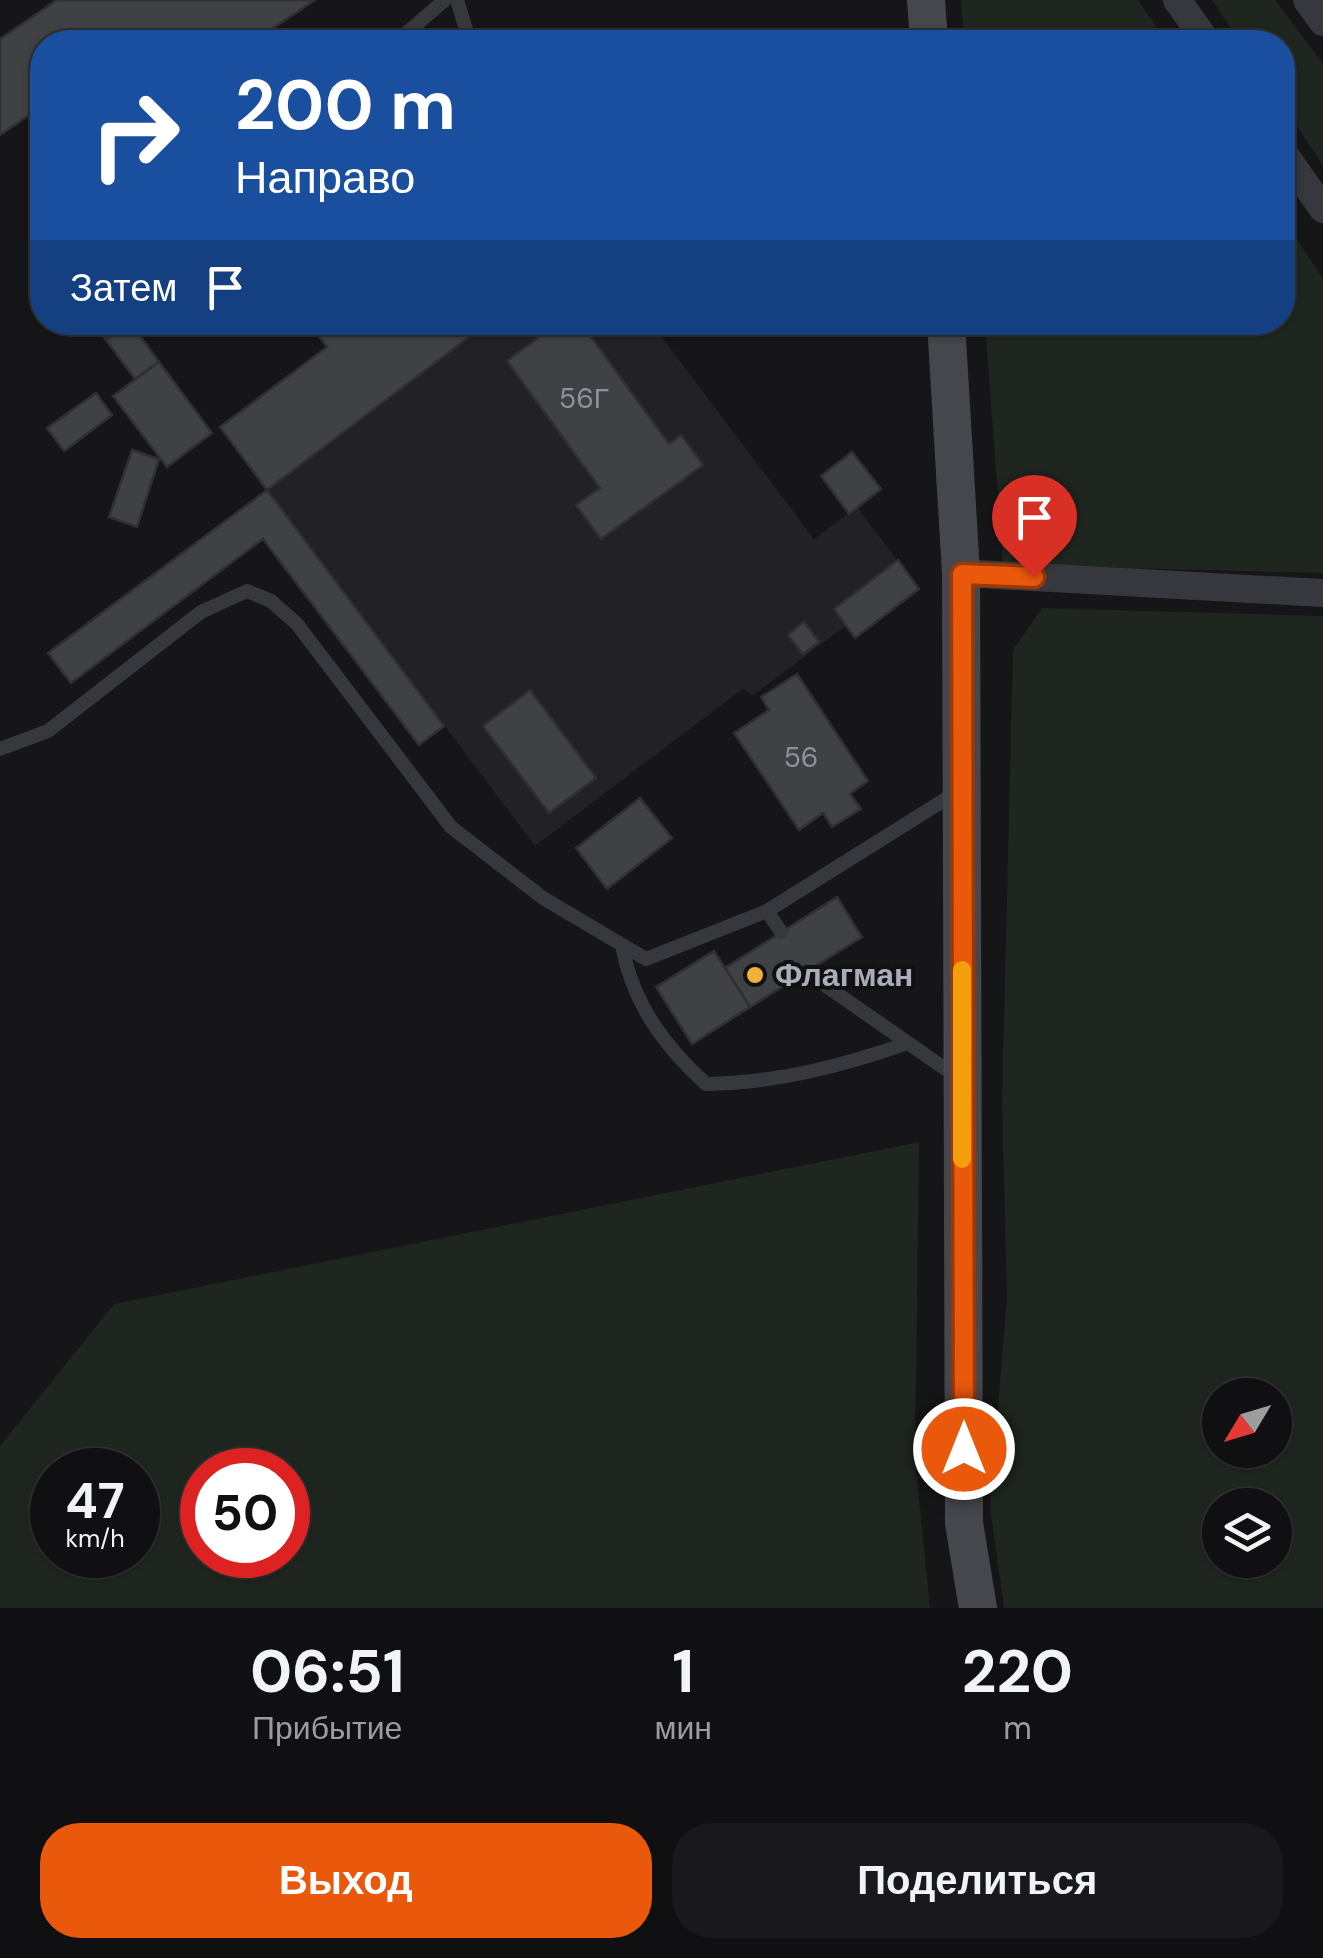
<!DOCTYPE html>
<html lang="ru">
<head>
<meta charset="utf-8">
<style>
  :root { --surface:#101012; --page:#19191b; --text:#f1f3f6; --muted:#9c9d9f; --line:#303032; --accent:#ea580c }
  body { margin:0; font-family:"DM Sans",sans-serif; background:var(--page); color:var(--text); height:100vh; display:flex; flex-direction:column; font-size:38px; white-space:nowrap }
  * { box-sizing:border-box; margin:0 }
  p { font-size:32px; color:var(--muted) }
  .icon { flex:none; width:55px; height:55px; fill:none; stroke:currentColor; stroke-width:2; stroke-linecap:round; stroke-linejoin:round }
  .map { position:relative; height:1608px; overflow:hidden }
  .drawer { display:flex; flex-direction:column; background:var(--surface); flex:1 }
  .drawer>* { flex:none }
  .hud { position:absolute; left:30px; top:30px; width:1265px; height:305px; border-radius:40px; box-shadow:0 2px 8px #0004,0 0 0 2px var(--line); background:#1a4fa0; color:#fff; overflow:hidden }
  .needle { width:65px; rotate:232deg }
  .buttons { position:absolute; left:1202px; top:1378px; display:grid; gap:20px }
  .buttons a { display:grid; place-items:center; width:90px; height:90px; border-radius:50%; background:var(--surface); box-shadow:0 2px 8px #0004,0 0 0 2px var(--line); font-size:50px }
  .speed { position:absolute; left:30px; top:1448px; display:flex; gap:20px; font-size:50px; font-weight:700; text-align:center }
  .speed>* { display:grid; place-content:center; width:130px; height:130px; border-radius:50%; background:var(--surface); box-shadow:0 2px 8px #0004,0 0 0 2px var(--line); line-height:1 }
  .speed small { font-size:25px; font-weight:400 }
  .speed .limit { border:15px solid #d22; background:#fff; color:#111 }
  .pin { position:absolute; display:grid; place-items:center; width:85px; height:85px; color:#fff; margin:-102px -42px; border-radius:50% 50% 50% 0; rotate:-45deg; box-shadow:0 0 10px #0007 }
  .pin .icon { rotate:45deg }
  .me { position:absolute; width:110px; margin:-55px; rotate:0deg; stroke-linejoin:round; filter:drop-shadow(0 0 8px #0008) }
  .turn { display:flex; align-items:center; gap:35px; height:210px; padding:0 40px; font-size:45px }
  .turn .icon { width:130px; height:130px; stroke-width:2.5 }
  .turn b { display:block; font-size:70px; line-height:85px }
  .then { display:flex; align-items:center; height:95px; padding:0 40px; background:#0003; gap:20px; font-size:38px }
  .eta { display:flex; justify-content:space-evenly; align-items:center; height:170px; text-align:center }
  .eta b { font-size:60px; font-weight:700; line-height:70px }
  .cta { display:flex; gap:20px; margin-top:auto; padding:20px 40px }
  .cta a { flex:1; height:115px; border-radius:40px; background:var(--accent); color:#fff; font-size:40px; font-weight:700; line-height:115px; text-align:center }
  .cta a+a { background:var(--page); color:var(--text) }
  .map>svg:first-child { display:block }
  .built { fill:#222225 }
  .green { fill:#1e261f; fill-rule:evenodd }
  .building { fill:#404145; stroke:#303034; stroke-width:2.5 }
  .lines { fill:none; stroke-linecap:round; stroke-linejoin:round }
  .lane { stroke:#37383d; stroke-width:14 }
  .street { stroke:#37383d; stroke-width:28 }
  .secondary { stroke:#45474d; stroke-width:38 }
  .route-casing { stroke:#983908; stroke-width:25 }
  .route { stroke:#ea580c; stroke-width:18 }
  .slow { stroke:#f59e0b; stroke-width:18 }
  .poi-dot { fill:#f2b134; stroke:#111113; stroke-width:4 }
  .labels { text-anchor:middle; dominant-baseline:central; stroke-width:8; stroke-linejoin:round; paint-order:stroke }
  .number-label { font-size:28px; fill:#8e929b }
  .poi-label { font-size:32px; font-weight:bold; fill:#a8adb8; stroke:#111113; text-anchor:start }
</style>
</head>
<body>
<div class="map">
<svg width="1323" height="1608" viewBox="0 0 1323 1608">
  <rect width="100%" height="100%" fill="#161618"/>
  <path class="built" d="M359 323H651L814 539 857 507 919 589 855 638 845 626 752 696 744 688 535 846 220 427Z"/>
  <g class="green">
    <path d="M961 0H1138L1166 42H964Z"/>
    <path d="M1212 0H1275L1323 64V166L1283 105 1282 42H1240Z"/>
    <path d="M1283 218 1323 279V573L1003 565 985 323 1282 322Z"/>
    <path d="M1042 608 1323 616V1608H1004L990 1507 1007 1297 1002 1101 1013 650ZM1275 1395V1450H1220V1395ZM1275 1505V1560H1220V1505Z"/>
    <path d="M919 1142 915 1458 930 1608H0V1446L114 1304ZM52 1470H138V1555H52ZM288 1470V1555H202V1470Z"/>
  </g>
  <g class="building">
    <path d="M57 0H315L252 42H42V106L0 135V39Z"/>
    <path d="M93 322H129L106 340Z"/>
    <path d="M130 322 159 362 135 379 106 340Z"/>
    <path d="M308 322H477L481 328 267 490 220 427 327 347Z"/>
    <path d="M559 322H580L669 444 681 435 703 465 601 539 576 505 600 488 507 361Z"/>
    <path d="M159 362 212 433 167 467 113 396Z"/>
    <path d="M96 393 112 415 64 451 47 428Z"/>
    <path d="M132 450 159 459 137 527 109 517Z"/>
    <path d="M852 452 881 489 849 514 821 476Z"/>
    <path d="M267 490 444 726 419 745 263 539 71 683 48 653Z"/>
    <path d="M898 560 919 589 855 638 834 609Z"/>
    <path d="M804 622 819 642 803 654 788 635Z"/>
    <path d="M797 674 868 781 850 794 861 809 832 827 823 813 799 830 734 733 769 710 761 697Z"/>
    <path d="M530 690 596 778 549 813 483 726Z"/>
    <path d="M640 798 672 838 607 889 576 848Z"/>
    <path d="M837 897 862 937 750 1007 725 968Z"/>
    <path d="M714 951 750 1007 692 1044 656 987Z"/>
  </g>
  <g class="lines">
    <g class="lane">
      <path d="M457 0 470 42"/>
      <path d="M396 42 445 0"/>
      <path d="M0 749 48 731 201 612 247 591 271 601 297 624 451 827 543 898 646 959 767 911"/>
      <path d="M781 932 767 911 957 792"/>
      <path d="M622 946C633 1003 663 1045 706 1084 777 1083 842 1066 908 1043"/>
      <path d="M806 972 957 1077"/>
    </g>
    <g class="street">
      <path d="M1177 0 1207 42"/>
      <path d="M1307 0 1323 22"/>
      <path d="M1282 151 1323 209"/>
      <path d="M961 573 1323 593"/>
    </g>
    <g class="secondary">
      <path d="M926 0 929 42"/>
      <path d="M946 322 961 573 964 1523 978 1608"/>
    </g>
  </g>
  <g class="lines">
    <defs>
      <path id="route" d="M964 1449 962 574 1034 577"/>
    </defs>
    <use href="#route" class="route-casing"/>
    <use href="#route" class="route"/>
    <path class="slow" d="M962 970V1159"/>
  </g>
  <circle class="poi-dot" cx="755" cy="975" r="10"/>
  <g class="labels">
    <g class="number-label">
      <text x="584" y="398">56Г</text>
      <text x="801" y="757">56</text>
    </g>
    <g class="poi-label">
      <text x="775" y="975">Флагман</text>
    </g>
  </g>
</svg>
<div class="buttons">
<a><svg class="needle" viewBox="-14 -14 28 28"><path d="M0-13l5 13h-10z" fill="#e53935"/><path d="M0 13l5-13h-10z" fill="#9c9d9f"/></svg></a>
<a><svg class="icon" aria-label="layers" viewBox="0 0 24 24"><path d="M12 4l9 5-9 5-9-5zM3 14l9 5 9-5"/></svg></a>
</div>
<div class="speed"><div>47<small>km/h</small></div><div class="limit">50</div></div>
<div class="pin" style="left:1034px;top:577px;background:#d93025"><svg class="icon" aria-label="arrive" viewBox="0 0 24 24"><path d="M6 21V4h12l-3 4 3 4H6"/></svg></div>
<svg class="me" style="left:964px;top:1449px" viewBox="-20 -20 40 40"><circle r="17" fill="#ea580c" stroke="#fff" stroke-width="3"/><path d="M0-11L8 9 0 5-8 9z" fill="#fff"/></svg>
<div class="hud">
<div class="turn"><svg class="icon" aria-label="right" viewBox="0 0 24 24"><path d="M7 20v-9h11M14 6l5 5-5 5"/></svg><div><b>200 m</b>Направо</div></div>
<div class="then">Затем<svg class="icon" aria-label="arrive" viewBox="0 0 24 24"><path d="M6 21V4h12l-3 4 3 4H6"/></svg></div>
</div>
</div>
<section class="drawer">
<div class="eta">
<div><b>06:51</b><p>Прибытие</p></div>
<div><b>1</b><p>мин</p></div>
<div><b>220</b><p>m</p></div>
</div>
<div class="cta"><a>Выход</a><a>Поделиться</a></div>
</section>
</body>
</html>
